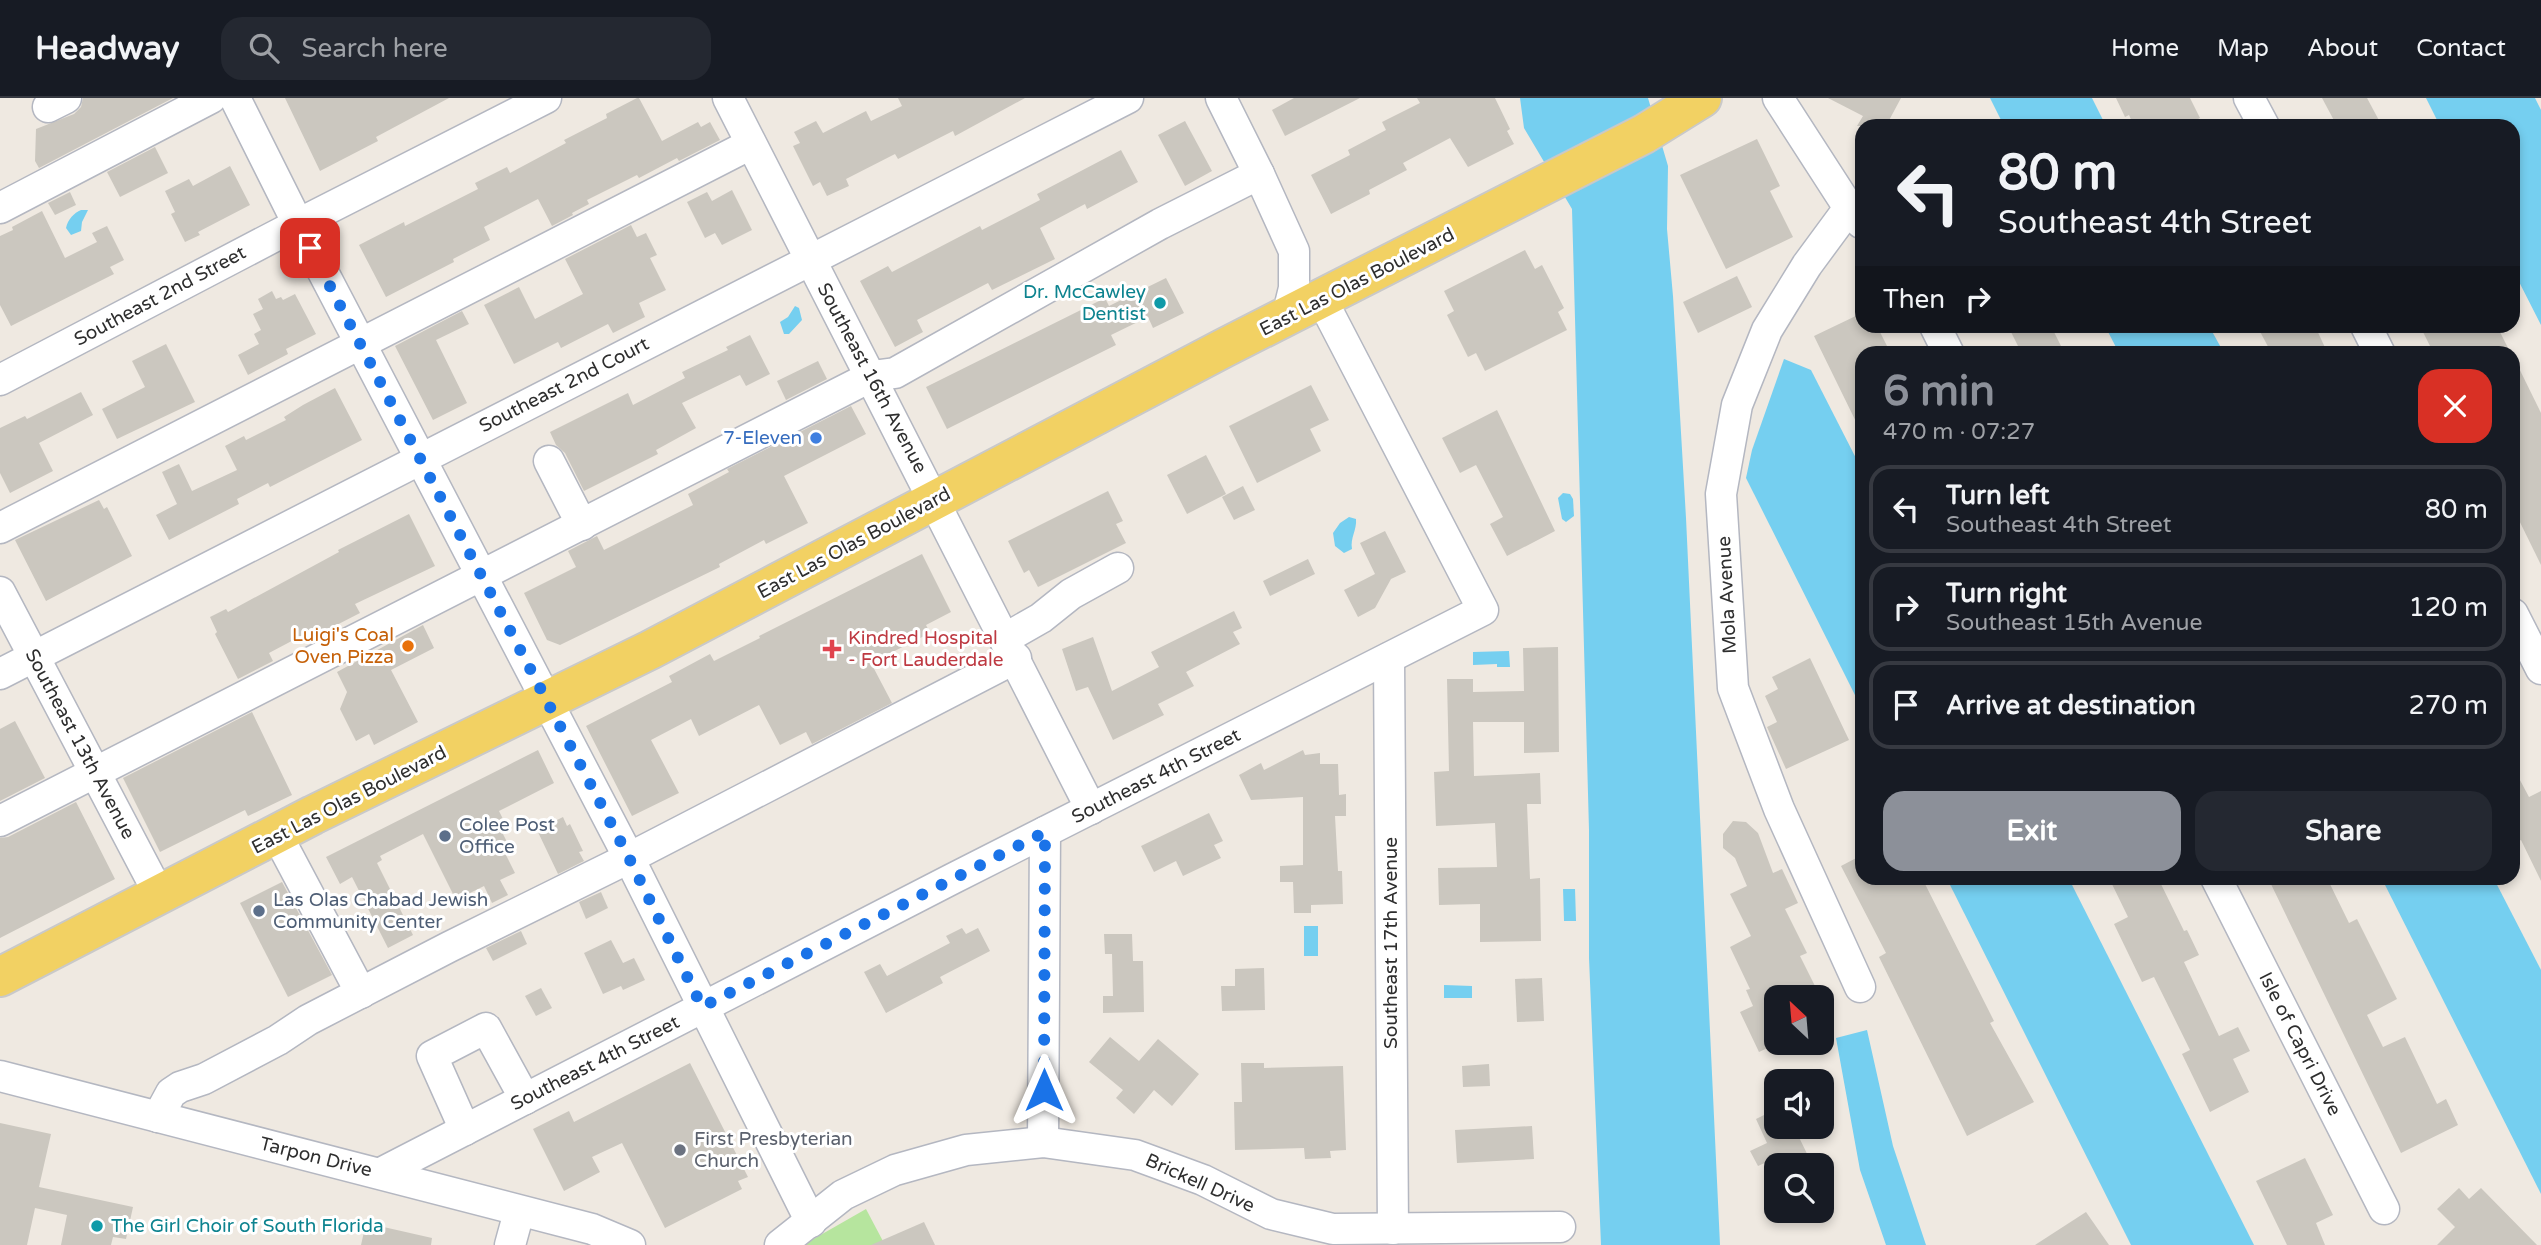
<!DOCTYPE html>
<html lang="en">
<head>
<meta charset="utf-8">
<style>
  :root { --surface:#171b24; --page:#242831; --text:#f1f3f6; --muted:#9ea1a6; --line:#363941; --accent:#8c9099 }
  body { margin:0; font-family:"Varela Round",sans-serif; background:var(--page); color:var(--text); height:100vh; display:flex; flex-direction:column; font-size:26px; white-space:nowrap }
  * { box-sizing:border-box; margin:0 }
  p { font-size:23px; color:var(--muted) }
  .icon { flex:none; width:38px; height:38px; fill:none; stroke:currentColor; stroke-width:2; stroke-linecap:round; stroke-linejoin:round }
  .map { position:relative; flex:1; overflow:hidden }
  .panel { position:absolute; left:1855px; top:248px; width:665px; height:539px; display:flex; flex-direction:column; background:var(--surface); border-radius:21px; box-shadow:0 4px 10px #0003 }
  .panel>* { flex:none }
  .top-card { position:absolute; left:1855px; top:21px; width:665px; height:214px; border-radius:21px; box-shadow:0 4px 10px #0003; background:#171b24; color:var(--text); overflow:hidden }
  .needle { width:46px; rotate:334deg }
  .fabs { position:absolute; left:1764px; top:887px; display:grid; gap:14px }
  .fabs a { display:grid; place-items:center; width:70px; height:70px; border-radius:14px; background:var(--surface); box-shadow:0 4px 10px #0003; font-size:35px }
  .pin { position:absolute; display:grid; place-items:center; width:60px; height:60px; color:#fff; margin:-30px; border-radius:14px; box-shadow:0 4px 10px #0006 }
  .me { position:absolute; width:77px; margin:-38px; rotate:0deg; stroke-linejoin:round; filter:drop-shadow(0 0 5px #0008) }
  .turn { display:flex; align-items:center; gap:24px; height:147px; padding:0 28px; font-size:32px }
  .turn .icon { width:91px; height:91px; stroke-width:2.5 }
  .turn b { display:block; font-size:49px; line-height:60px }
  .then { display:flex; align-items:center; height:66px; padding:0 28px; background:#0003; gap:14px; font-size:26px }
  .round { display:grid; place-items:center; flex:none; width:74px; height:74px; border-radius:21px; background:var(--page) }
  .head { display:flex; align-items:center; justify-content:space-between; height:119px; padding:0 28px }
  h1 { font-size:42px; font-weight:800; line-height:52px; color:var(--accent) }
  .primary-button { display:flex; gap:14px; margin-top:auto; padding:14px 28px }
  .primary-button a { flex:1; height:80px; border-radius:21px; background:var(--accent); color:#fff; font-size:28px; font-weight:800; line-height:80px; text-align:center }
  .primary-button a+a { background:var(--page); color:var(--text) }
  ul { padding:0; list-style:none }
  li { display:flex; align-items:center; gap:21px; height:88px; margin:0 14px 10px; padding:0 14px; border:4px solid var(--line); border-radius:21px }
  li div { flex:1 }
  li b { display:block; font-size:26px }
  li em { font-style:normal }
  header { display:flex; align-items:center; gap:42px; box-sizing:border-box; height:98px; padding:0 35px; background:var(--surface); border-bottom:2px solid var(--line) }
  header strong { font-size:33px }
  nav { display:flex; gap:38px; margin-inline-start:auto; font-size:24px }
  .search { width:490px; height:63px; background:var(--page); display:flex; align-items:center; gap:18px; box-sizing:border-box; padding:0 24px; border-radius:21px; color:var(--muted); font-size:26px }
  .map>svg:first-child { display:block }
  .green { fill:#b6e59e }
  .water { fill:#75cff0 }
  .building { fill:#cbc7bf }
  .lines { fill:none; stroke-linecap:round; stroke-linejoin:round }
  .minor-casing { stroke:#b4b7c1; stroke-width:33 }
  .major-casing { stroke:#c9c9c9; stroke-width:42 }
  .minor { stroke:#fff; stroke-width:30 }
  .major { stroke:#f2d163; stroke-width:38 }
  .route { stroke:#1a73e8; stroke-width:12; stroke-dasharray:0 21.6 }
  .culture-dot { fill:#0f9aa8; stroke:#fff; stroke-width:2.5 }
  .shop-dot { fill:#3f7fe0; stroke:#fff; stroke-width:2.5 }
  .food-dot { fill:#e8710a; stroke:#fff; stroke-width:2.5 }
  .health-dot { fill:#e0444e; stroke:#fff; stroke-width:2.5 }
  .service-dot { fill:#5c6f8a; stroke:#fff; stroke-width:2.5 }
  .worship-dot { fill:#6b7280; stroke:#fff; stroke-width:2.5 }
  .labels { text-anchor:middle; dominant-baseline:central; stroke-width:6; stroke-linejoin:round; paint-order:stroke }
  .street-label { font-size:19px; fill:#2e2e2e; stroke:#fff }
  .culture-label { font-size:19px; fill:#0d838f; stroke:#fff; text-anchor:end }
  .shop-label { font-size:19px; fill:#366cbe; stroke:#fff; text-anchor:end }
  .food-label { font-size:19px; fill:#c56008; stroke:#fff; text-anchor:end }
  .health-label { font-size:19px; fill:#be3a42; stroke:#fff; text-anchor:start }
  .service-label { font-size:19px; fill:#4e5e75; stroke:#fff; text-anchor:start }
  .worship-label { font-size:19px; fill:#5b616d; stroke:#fff; text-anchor:start }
</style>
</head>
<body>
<header>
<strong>Headway</strong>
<div class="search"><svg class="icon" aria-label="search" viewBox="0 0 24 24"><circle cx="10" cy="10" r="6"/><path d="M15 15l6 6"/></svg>Search here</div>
<nav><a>Home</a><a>Map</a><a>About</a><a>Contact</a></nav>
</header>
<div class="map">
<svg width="2541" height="1147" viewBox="0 0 2541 1147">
  <rect width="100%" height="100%" fill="#efe9e1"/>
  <path class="green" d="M866 1111 885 1147H803Z"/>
  <g class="water">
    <path d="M1520 0H1648L1668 68 1667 131 1673 198 1686 420 1720 1147H1601L1589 860V732L1572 111 1524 30Z"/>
    <path d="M1990 0H2092L2106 28H2004Z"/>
    <path d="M2426 0H2535L2541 12V227L2513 172V28H2440Z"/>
    <path d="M81 112H88L82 124 81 133 71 137 66 130C68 121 74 115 81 112Z"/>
    <path d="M795 208 799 210 802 222 789 236H784L780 224 788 219Z"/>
    <path d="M2105 228H2209L2224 255H2119Z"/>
    <path d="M1784 261 1811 272 1862 372V611L1746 380 1752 352Z"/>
    <path d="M1563 395 1570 396 1573 401 1574 418 1566 424 1562 421 1558 400Z"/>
    <path d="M1349 419 1356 421C1357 432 1350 440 1352 451L1344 455 1335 448 1333 435 1340 425Z"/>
    <path d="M1509 553 1510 569H1497V566L1473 567V554Z"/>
    <path d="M1947 781H2069L2254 1147H2131Z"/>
    <path d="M2382 781H2494L2541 872V1096Z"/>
    <path d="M1563 791H1575L1576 823H1564Z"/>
    <rect x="1304" y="828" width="14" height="30"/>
    <path d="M1444 887 1472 888V900H1444Z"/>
    <path d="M1867 932 1893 1048 1926 1147H1886L1860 1072 1836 940Z"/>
  </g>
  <g class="building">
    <path d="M83 0H173L39 70 35 63 36 31 74 16 81 9Z"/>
    <path d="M285 0H449L376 39 378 43 320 73Z"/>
    <path d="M637 0H639L662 43 698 24 701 29 710 24 720 42 679 63 677 60 639 80 637 77 587 102 589 106 572 115 573 117 552 128 538 101 484 129 490 142 453 161 454 164 386 199 359 147 404 124 405 128 478 91 475 85 507 69 510 75 566 45 564 42 607 20 606 16Z"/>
    <path d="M898 0H1025L955 38 953 33 898 61 895 56 846 81 849 88 827 98 820 84 813 88 793 48 800 45 794 34 816 23 823 35 866 13 871 23 902 8Z"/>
    <path d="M1294 0H1360L1285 38 1272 12Z"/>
    <path d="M1417 0H1495L1510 31 1507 33 1514 46 1468 69 1450 40 1403 65 1407 72 1369 92 1370 96 1331 116 1311 77 1350 57 1348 52 1386 32 1382 24 1420 5Z"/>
    <path d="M1828 0H1901L1886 28H1857L1863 18Z"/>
    <path d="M2116 0H2190L2200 20 2185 28H2134L2129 17 2125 19Z"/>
    <path d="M2322 0H2367L2382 28H2337Z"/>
    <path d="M1185 23 1212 73 1185 88 1158 37Z"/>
    <path d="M1757 41 1780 88 1770 93 1793 139 1726 171 1680 77Z"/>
    <path d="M155 49 168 75 120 99 107 74Z"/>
    <path d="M1121 52 1138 84 1087 111 1085 106 1040 130 1055 161 992 192 988 185 917 222 923 234 895 249 860 183 888 168 892 174 980 128 982 132 1040 102 1037 96Z"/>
    <path d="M230 68 250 107 198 134 200 137 185 144 171 116 175 114 165 93 189 81 193 88Z"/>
    <path d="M732 92 752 132 722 147 715 135 705 140 687 104 707 94 712 103Z"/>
    <path d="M70 94 76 107 55 117 48 105Z"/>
    <path d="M42 113 65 160 97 144 92 135 107 128 124 162 110 169 114 176 11 228 0 207V138L13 132 12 129Z"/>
    <path d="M631 127 637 139 646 135 657 157 650 160 666 192 639 205 645 219 613 235 608 226 561 250 558 244 514 266 484 207 519 189 535 221 583 196 565 161Z"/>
    <path d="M1525 152 1535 171 1542 167 1564 210 1558 214 1567 232 1485 273 1476 255 1468 259 1447 217 1454 213 1444 193Z"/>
    <path d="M1737 178 1752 209 1698 235 1683 204Z"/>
    <path d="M1166 180 1184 215 1153 230 1148 219 1111 237 1116 247 947 331 926 289 1105 200 1109 208Z"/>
    <path d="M272 193 276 201 281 199 283 202 295 196 316 236 286 251 288 256 248 277 238 257 259 246 254 236 261 232 253 216 263 211 258 201Z"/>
    <path d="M462 213 469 226 436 242 467 305 433 322 395 248Z"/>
    <path d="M1862 215V228H1877L1891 256H1862V336L1814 238Z"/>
    <path d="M2008 228H2051L2065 256H2022Z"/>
    <path d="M2257 228H2315L2328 256H2272Z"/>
    <path d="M2420 228H2497L2511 256H2434Z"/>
    <path d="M750 237 770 276 746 288 740 277 682 305 696 330 656 352 658 356 584 393 565 355 556 347 550 334 628 295 633 307 685 280 682 274 728 252 726 249Z"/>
    <path d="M166 246 195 304 117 341 102 311 145 289 132 263Z"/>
    <path d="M2513 258 2541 315V467L2513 410Z"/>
    <path d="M818 263 827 281 786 302 777 283Z"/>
    <path d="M1311 287 1329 322 1310 331 1321 353 1257 385 1229 328Z"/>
    <path d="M335 290 362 342 270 389 268 385 237 401 239 406 169 442 156 417 177 406 162 374 179 366 192 393 237 372 225 348 244 338 246 342 286 322 284 319 303 307Z"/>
    <path d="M81 294 93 317 39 345 53 373 10 395 0 375V330L25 318 27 321Z"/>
    <path d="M851 308 866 336 784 378 808 425 766 446 764 442 719 466 720 469 560 547 547 542 524 495 576 469 568 453 597 438 604 452 693 407 688 396 729 374 727 371Z"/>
    <path d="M1497 312 1555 433 1507 458 1490 426 1503 419 1476 367 1460 375 1442 340Z"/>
    <path d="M1206 357 1226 396 1187 416 1167 377Z"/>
    <path d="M1243 388 1255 412 1234 422 1222 399Z"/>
    <path d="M1108 393 1123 423 1116 426 1126 445 1038 489 1029 472 1024 475 1008 443Z"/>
    <path d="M99 402 104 411 107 409 132 458 46 503 15 442Z"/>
    <path d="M409 416 435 468 355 506 360 515 323 534 320 528 269 555 273 563 238 581 215 536 217 534 210 519 226 511 228 514 339 454 338 452Z"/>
    <path d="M1385 433 1406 474 1391 481 1375 510 1358 519 1344 492 1375 476 1360 445Z"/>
    <path d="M922 456 951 514 926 527 930 535 871 565 892 605 812 646 806 634 780 647 759 607 699 638 691 621 651 642 679 695 632 718 586 628 672 584 669 578 710 556 714 563 760 540 759 538Z"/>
    <path d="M1308 461 1315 476 1270 498 1263 483Z"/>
    <path d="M1234 513 1242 530 1233 534 1240 546 1186 574 1194 588 1158 606 1164 617 1113 642 1088 589 1076 593 1062 551 1093 539 1112 593 1159 569 1151 554Z"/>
    <path d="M423 527 434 550 391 572 418 624 374 647 369 636 356 643 340 611 347 594 337 574Z"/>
    <path d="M1558 549 1559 654 1524 655V624H1473L1474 678 1540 675 1541 706H1527L1530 781 1540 780 1541 843 1480 844V806L1439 807 1438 770 1497 769 1495 725 1436 728 1434 674 1449 673 1447 581H1473V594L1524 593 1523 550Z"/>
    <path d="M1810 560 1849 642 1786 671 1767 629 1777 624 1765 598 1778 591 1772 579Z"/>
    <path d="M252 614 292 697 248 718 245 712 160 754 123 680Z"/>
    <path d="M15 623 45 680 0 703V631Z"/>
    <path d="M538 652 554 685 499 713 506 727 500 730 508 746 502 749 515 775 500 782 508 797 492 805 484 788 456 802 423 736 380 758 382 762 377 765 413 837 388 850 352 779 340 786 326 759Z"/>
    <path d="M1303 652 1305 657 1320 655V666H1338L1339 697 1346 696V718H1335L1338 773H1342L1343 806 1311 807V815H1294L1293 784H1280V768L1303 767V699L1251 702 1239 677 1261 665 1264 672Z"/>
    <path d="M2513 669 2529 699 2541 693V783L2521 742 2513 746Z"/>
    <path d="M76 704 115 781 0 840V740L8 739Z"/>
    <path d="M1209 715 1223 743 1214 747 1221 760 1183 778 1176 763 1154 774 1141 748Z"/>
    <path d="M563 719 567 728 570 726 583 753 579 754 584 763 558 776 537 732Z"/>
    <path d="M1733 723 1746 724 1758 735 1773 775 1782 771 1798 805 1785 811 1807 855 1800 858 1816 890 1796 900H1776V946L1759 954 1740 914 1753 908 1746 892 1750 891 1730 849 1751 838 1730 796 1747 788 1735 760 1723 750V736Z"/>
    <path d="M1862 757V780H1922L1994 923 1990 925 2034 1004 1967 1038 1879 859 1886 855 1841 768Z"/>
    <path d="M2109 780H2158L2184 833 2187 832 2199 857 2184 864 2219 938 2238 929 2250 953 2233 961 2249 994 2210 1014 2182 956 2190 952 2154 879 2142 884 2114 826 2128 819Z"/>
    <path d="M2268 780H2327L2349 825 2357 821 2397 901 2367 917 2383 949 2405 939 2437 1006 2446 1001 2458 1027 2401 1055Z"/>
    <path d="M282 784 332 877 288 899 240 805Z"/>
    <path d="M601 794 608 810 586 821 579 804Z"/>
    <path d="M962 830 966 836 978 830 990 853 940 879 943 885 886 915 864 874 880 866 887 878 950 845 946 838Z"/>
    <path d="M521 833 527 846 493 863 486 850Z"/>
    <path d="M1104 836H1132L1133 863H1143L1144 914 1103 915V898H1113L1112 856H1105Z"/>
    <path d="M611 842 623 865 634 860 645 882 623 892 621 888 603 896 584 855Z"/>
    <path d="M1264 870 1265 912 1222 913 1221 888H1235V871Z"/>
    <path d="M1542 880 1544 923 1517 924 1515 881Z"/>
    <path d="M541 890 552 910 536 918 525 898Z"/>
    <path d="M1110 939 1139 963 1158 941 1199 976 1172 1008 1154 992 1134 1016 1116 1000 1123 992 1089 964Z"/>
    <path d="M690 965 748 1079 738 1083 742 1091 665 1130 622 1045 592 1059 600 1074 564 1093 533 1031 569 1013 574 1024Z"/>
    <path d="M1241 965H1264V970L1343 968 1346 1052 1330 1053 1331 1060 1305 1061 1304 1050 1235 1052 1234 1004H1242Z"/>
    <path d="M1489 966 1490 988 1463 989 1462 968Z"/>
    <path d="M1776 1011V1029H1794L1813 1068H1771L1769 1063 1758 1068 1750 1053 1767 1045 1756 1021Z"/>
    <path d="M0 1025 51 1036 39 1089 133 1109 126 1141 113 1139 111 1147H61L67 1117 35 1110 27 1147H0Z"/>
    <path d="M1532 1028 1534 1061 1457 1065 1455 1032Z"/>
    <path d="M2305 1060 2333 1117 2316 1125 2325 1147H2287L2256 1083Z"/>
    <path d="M2459 1090 2469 1101 2481 1090 2537 1147H2437L2455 1129 2437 1111Z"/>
    <path d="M2086 1114 2109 1147H2035Z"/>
    <path d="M924 1124 935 1147H871Z"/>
    <path d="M366 1125 432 1140 431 1147H361Z"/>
  </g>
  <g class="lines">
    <defs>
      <g id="minor">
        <path d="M235 0 298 126 629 760 811 1124"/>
        <path d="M728 0 1091 711"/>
        <path d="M1221 0 1259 76 1294 153V190L1287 219"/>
        <path d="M1778 0 1849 110 1861 125"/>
        <path d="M2249 0 2264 28"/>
        <path d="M48 9 66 0"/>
        <path d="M0 110 211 0"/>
        <path d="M1849 110 1807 167 1767 232 1737 307 1721 396 1733 590 1779 711 1860 889"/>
        <path d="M1935 228 1949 256"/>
        <path d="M2366 228 2380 256"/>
        <path d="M0 282 298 126 546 0"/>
        <path d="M549 363 582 427"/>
        <path d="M0 430 751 46"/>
        <path d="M0 494 160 798"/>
        <path d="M2513 516 2541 571"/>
        <path d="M1006 540 1041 520 1071 496 1118 470"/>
        <path d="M1389 560 1393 1131"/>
        <path d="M0 576 1128 0"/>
        <path d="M0 723 872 278 895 275 1160 126 1259 76"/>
        <path d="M277 737 361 895"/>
        <path d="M2216 780 2384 1111"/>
        <path d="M0 978 592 1131 630 1147"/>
        <path d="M158 1019 171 995 180 989 204 981 278 942 308 922 449 849 629 760 1016 560"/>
        <path d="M465 1032 432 958 486 930 525 1001"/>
        <path d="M1043 1044 1045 734"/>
        <path d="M381 1075 952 781 1483 512 1322 202"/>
        <path d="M510 1147 519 1114"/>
        <path d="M780 1147 843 1097 895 1072 966 1052 1043 1044 1135 1057 1203 1082 1271 1116 1333 1131 1560 1129"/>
      </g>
      <path id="major" d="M0 879 313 717 650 552 1224 250 1644 36 1702 0"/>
    </defs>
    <use href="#minor" class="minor-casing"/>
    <use href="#major" class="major-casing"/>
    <use href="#minor" class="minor"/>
    <use href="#major" class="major"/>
  </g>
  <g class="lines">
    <path class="route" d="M310 150 629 760 702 909 1045 734 1044 992"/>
  </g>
  <g class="culture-dot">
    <circle cx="1160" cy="205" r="7"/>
    <circle cx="97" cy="1128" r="7"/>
  </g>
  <circle class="shop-dot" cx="816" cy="340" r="7"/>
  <circle class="food-dot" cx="408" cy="548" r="7"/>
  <path class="health-dot" d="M828.5 540.5h7v7h7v7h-7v7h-7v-7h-7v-7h7z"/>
  <g class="service-dot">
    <circle cx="445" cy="738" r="7"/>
    <circle cx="259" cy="813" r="7"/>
  </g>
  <circle class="worship-dot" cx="680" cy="1052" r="7"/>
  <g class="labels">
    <g class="street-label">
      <text transform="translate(1357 184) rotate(-27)">East Las Olas Boulevard</text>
      <text transform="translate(160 198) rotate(-28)">Southeast 2nd Street</text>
      <text transform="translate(872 280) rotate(62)">Southeast 16th Avenue</text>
      <text transform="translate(564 287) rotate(-27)">Southeast 2nd Court</text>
      <text transform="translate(854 445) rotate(-28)">East Las Olas Boulevard</text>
      <text transform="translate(1727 497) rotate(-93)">Mola Avenue</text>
      <text transform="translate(80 646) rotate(62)">Southeast 13th Avenue</text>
      <text transform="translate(1156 678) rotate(-27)">Southeast 4th Street</text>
      <text transform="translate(349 702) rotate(-27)">East Las Olas Boulevard</text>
      <text transform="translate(1391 845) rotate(-90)">Southeast 17th Avenue</text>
      <text transform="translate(2300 946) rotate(63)">Isle of Capri Drive</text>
      <text transform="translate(595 965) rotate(-27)">Southeast 4th Street</text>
      <text transform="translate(316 1059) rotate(14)">Tarpon Drive</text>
      <text transform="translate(1200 1085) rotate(24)">Brickell Drive</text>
    </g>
    <g class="culture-label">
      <text x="1146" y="194">Dr. McCawley<tspan x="1146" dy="22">Dentist</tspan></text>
      <text x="111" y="1128" text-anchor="start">The Girl Choir of South Florida</text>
    </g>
    <g class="shop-label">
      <text x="802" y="340">7-Eleven</text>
    </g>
    <g class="food-label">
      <text x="394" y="537">Luigi's Coal<tspan x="394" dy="22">Oven Pizza</tspan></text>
    </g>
    <g class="health-label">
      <text x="848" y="540">Kindred Hospital<tspan x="848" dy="22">- Fort Lauderdale</tspan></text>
    </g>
    <g class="service-label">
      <text x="459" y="727">Colee Post<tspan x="459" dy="22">Office</tspan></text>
      <text x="273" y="802">Las Olas Chabad Jewish<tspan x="273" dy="22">Community Center</tspan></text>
    </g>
    <g class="worship-label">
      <text x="694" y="1041">First Presbyterian<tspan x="694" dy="22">Church</tspan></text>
    </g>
  </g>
</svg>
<div class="fabs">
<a><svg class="needle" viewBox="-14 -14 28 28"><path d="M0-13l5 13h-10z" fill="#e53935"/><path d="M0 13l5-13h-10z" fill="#9ea1a6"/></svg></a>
<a><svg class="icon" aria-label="sound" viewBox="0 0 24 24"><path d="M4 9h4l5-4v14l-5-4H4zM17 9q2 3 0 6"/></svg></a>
<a><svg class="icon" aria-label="search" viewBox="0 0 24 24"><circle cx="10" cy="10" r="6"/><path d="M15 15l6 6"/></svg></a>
</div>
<div class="pin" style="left:310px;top:150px;background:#d93025"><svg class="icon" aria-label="arrive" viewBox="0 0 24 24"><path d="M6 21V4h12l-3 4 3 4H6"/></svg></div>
<svg class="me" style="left:1044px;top:992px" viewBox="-20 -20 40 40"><path d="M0-17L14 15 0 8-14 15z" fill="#1a73e8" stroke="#fff" stroke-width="4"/></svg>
<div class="top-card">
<div class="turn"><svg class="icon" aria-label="left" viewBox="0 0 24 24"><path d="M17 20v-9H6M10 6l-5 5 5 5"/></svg><div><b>80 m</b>Southeast 4th Street</div></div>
<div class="then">Then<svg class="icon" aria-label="right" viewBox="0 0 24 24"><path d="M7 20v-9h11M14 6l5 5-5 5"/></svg></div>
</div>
<section class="panel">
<div class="head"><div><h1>6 min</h1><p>470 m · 07:27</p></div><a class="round" style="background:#d93025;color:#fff"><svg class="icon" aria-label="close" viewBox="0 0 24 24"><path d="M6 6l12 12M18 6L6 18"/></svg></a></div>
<ul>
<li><svg class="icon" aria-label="left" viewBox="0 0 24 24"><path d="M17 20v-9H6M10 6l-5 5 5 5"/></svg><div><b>Turn left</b><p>Southeast 4th Street</p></div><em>80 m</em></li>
<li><svg class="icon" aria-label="right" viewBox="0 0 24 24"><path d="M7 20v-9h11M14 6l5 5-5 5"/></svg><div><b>Turn right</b><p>Southeast 15th Avenue</p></div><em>120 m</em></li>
<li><svg class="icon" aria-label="arrive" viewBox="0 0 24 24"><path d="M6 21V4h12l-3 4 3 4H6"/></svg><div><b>Arrive at destination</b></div><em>270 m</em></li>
</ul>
<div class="primary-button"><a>Exit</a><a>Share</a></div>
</section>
</div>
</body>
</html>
